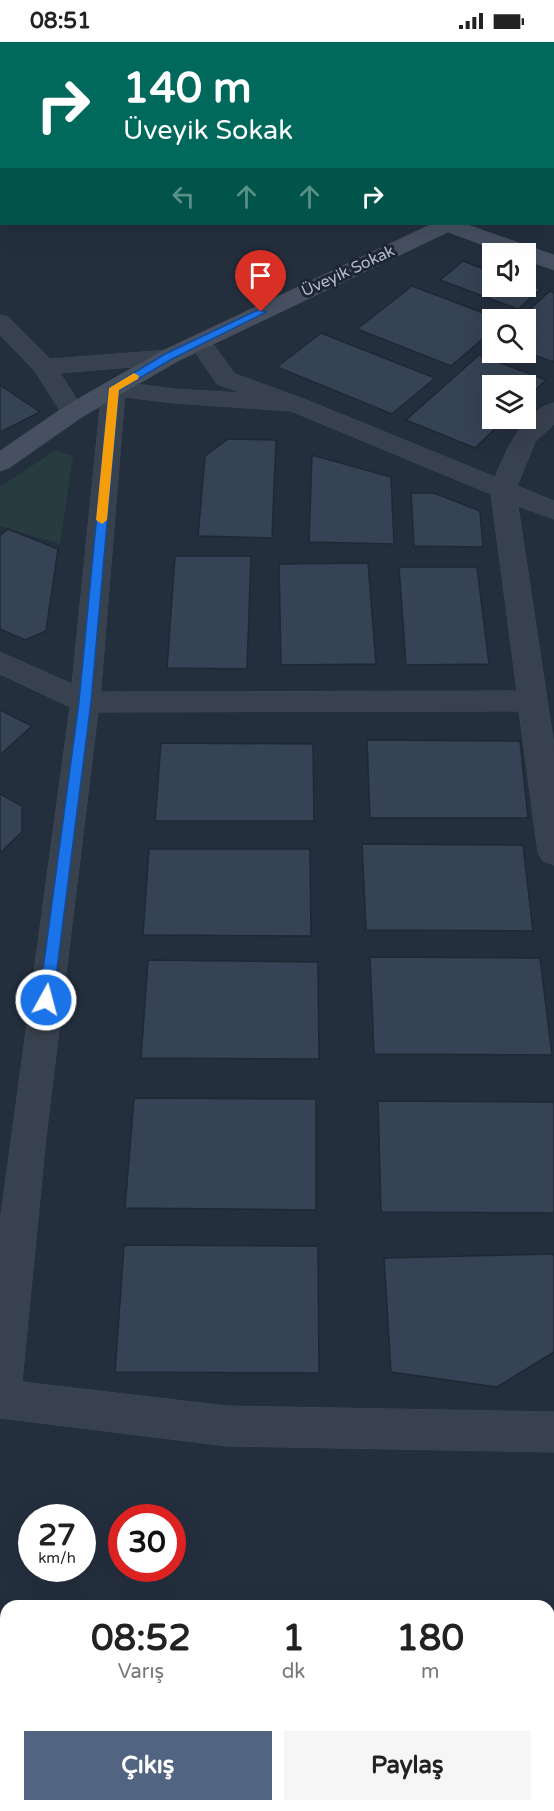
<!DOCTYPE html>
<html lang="tr">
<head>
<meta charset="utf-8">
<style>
  :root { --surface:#fff; --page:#f6f6f6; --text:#222; --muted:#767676; --accent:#516482 }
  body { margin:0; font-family:"Varela Round",sans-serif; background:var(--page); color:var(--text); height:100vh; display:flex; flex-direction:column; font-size:22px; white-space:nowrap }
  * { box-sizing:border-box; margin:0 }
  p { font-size:20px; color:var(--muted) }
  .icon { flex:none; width:33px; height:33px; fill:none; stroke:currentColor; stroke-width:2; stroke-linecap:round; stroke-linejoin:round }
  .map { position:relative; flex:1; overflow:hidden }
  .panel { position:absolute; left:0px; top:1558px; width:555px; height:212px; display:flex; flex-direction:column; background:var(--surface); border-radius:18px 18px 0 0; box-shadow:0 6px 24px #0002 }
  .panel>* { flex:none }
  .guide { position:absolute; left:0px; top:0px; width:555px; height:183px; box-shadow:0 6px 24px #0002; background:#00695c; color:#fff; overflow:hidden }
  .buttons { position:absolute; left:482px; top:201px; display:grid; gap:12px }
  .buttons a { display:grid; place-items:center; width:54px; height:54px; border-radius:0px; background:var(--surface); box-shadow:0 6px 24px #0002; font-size:30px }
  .speed { position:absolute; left:18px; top:1462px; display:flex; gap:12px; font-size:30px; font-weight:700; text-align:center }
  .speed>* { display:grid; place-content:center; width:78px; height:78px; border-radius:50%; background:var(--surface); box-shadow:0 6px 24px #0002; line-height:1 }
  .speed small { font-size:15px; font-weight:400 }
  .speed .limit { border:9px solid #d22; background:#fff; color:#111 }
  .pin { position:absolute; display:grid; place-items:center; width:51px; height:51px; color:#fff; margin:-62px -26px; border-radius:50% 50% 50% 0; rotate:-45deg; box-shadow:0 0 6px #0007 }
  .pin .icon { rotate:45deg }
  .me { position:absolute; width:66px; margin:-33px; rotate:7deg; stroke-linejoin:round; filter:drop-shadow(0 0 4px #0008) }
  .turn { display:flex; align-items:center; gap:21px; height:126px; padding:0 24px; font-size:27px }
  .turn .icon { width:78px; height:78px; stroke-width:2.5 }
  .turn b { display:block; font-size:42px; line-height:51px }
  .lanes { display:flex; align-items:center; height:57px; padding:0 24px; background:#0003; justify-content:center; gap:30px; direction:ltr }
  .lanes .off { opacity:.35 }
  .eta { display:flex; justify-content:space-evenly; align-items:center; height:102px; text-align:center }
  .eta b { font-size:36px; font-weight:700; line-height:42px }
  .cta { display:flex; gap:12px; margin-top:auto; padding:12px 24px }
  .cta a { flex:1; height:69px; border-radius:0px; background:var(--accent); color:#fff; font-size:24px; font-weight:700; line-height:69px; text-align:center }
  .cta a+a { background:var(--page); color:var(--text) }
  .status { display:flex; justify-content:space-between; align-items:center; height:42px; padding:0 30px; background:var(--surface); direction:ltr }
  .status svg { height:16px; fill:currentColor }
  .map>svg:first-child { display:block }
  .green { fill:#263c3f }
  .building { fill:#364354; stroke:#1f2835; stroke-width:1.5 }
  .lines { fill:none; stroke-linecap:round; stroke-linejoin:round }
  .street-casing { stroke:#414a57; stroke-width:1 }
  .secondary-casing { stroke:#414a57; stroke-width:1 }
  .street { fill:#38414e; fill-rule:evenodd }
  .secondary { fill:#465061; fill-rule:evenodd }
  .route { fill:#1a73e8; stroke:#114b97; stroke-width:1.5 }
  .slow { fill:#f59e0b }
  .labels { text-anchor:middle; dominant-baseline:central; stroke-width:6; stroke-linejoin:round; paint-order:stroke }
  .far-street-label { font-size:16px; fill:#b4bcc9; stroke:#1d2633 }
</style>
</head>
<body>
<div class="status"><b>08:51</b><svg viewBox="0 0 49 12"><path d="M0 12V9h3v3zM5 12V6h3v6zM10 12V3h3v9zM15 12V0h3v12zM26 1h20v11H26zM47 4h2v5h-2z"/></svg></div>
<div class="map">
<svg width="554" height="1769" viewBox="0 0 554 1769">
  <rect width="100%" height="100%" fill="#242f3e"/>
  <path class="green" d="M56 408 73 414 60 502 0 484V445Z"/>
  <g class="building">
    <path d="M463 219 492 230V244H525V242L541 247 518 267 440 238Z"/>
    <path d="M412 244 502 278H492V289L451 324 357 287Z"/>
    <path d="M550 249 554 251V320L525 310V278H518Z"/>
    <path d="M321 291 435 336 392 372 277 325Z"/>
    <path d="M479 313 546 338 525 358V344H492V376H506L475 406 406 378Z"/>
    <path d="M0 343 40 370 0 390Z"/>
    <path d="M228 397 276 398 272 496 198 494 205 414Z"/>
    <path d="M312 413 391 435 394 502 309 500Z"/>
    <path d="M411 451H434L480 469 483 505 414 504Z"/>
    <path d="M8 487 58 507 46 589 25 598 0 587V491L2 492Z"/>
    <path d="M175 514H251L247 627 167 626Z"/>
    <path d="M368 521 376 622 281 623 279 522Z"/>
    <path d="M399 525H477L489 622 406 623Z"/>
    <path d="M0 668 32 684 0 713Z"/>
    <path d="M367 698 520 699 528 776H370Z"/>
    <path d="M161 701 313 702 314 779H155Z"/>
    <path d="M0 752 22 764V790L0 811Z"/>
    <path d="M362 802 523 803 533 889 366 888Z"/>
    <path d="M149 807H310L311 894 143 893Z"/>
    <path d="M370 915 540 916 552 1013 374 1012Z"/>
    <path d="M148 918 318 920 319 1017 141 1016Z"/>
    <path d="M134 1056 316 1057V1168L125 1166Z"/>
    <path d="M378 1059 554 1060V1171L381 1170Z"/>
    <path d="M124 1203 318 1204 319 1331 115 1330Z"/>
    <path d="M554 1212V1310L497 1345 391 1330 384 1216Z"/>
    <path d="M549 1575H554V1769H325V1764H549Z"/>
  </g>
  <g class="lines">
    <defs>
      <g id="street">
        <path d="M256 0H277L278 2H257Z"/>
        <path d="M0 273 8 275 50 317 168 308 176 310 180 315 176 320 168 322 60 331 85 370 82 375 73 377 64 375 35 329 0 293Z"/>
        <path d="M200 293 208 295 235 332 304 357 495 435C506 409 523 368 554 361V382L535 400 517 444 554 459V477L518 464 554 704V823L543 819 538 811 519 669 98 670 46 1095 22 1340 227 1364 554 1370V1410L227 1404 0 1376V1180L70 665 0 632V610L72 642 102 346 105 341 114 339 174 347 242 351 217 342 188 300 192 295ZM125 355 174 361 291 369 491 452 517 649 101 650Z"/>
      </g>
      <path id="secondary" d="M432 182H465L554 213V228L525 218V212H507L448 190 176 320 82 375 9 426 0 429V409L64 365 160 310Z"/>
    </defs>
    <use href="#street" class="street-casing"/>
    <use href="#secondary" class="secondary-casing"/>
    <use href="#street" class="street"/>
    <use href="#secondary" class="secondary"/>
  </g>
  <path class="route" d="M258 268 266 270 172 317 119 348 91 660 53 958 51 962H41L39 958 79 660 109 346 165 312Z"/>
  <path class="slow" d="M134 331 139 334 138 337 119 348 107 478 102 482 96 478 109 346Z"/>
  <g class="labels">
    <g class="far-street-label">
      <text transform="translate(348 229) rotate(-25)">Üveyik Sokak</text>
    </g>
  </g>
</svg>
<div class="buttons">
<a><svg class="icon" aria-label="sound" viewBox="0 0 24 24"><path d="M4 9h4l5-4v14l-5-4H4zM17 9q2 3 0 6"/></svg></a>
<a><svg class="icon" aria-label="search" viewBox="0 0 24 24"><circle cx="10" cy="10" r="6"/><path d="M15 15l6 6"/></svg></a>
<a><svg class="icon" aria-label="layers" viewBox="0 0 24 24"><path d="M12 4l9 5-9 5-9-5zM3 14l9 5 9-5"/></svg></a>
</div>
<div class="speed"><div>27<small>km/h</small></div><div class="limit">30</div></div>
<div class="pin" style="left:261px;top:270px;background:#d93025"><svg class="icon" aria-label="arrive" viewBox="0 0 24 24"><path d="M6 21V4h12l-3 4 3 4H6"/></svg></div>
<svg class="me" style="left:46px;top:958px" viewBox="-20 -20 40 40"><circle r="17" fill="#1a73e8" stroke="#fff" stroke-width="3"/><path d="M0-11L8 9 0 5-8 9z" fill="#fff"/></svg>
<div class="guide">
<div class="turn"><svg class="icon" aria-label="right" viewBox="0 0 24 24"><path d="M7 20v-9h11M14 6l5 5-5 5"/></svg><div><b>140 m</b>Üveyik Sokak</div></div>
<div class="lanes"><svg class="icon off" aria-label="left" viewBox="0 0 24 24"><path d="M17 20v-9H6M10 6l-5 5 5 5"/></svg><svg class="icon off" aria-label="ahead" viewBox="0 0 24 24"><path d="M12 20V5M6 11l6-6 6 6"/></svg><svg class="icon off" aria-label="ahead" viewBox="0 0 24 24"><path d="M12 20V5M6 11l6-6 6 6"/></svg><svg class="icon" aria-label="right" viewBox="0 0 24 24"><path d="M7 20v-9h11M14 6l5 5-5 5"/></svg></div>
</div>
<section class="panel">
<div class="eta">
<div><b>08:52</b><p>Varış</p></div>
<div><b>1</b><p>dk</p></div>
<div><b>180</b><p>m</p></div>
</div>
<div class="cta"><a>Çıkış</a><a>Paylaş</a></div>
</section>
</div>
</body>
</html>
